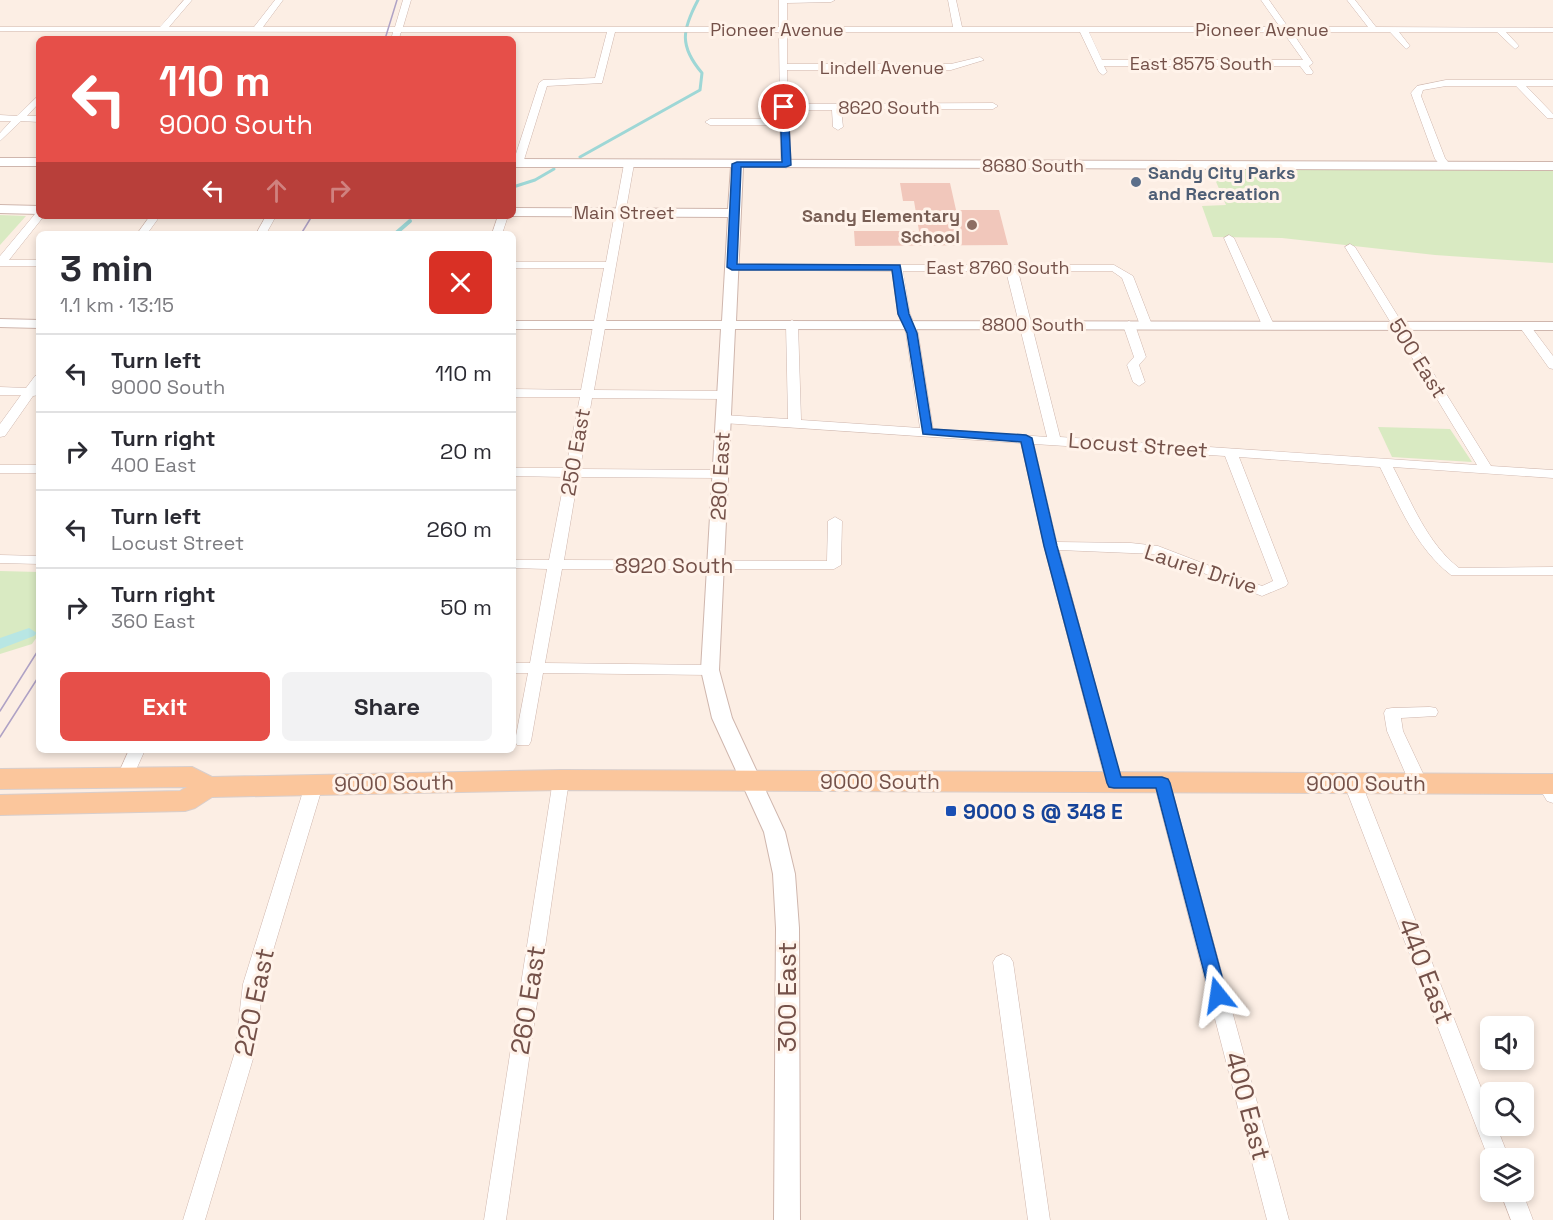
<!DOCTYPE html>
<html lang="en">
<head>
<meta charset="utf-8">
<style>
  :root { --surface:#fff; --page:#f2f2f3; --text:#2b2b33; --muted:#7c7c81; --line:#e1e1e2; --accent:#e64f49 }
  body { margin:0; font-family:"Space Grotesk",sans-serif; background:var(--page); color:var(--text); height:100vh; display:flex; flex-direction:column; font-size:22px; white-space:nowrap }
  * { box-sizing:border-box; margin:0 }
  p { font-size:20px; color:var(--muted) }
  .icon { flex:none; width:33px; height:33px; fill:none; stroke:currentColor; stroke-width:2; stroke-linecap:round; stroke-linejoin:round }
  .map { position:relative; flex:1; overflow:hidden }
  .drawer { position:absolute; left:36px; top:231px; width:480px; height:522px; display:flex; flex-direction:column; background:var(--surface); border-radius:9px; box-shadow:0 3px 9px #0003 }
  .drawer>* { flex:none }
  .hud { position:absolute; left:36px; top:36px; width:480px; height:183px; border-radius:9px; box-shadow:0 3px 9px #0003; background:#e64f49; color:#fff; overflow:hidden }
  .tools { position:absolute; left:1480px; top:1016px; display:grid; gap:12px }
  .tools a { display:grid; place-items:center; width:54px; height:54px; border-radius:9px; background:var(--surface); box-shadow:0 3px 9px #0003; font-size:30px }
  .pin { position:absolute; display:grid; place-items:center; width:51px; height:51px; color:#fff; margin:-26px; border:3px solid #fff; border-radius:50%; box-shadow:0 2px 6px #0007 }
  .me { position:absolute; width:66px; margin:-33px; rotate:345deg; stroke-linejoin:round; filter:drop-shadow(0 0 4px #0008) }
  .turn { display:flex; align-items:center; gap:21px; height:126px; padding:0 24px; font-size:27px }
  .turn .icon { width:78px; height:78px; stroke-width:2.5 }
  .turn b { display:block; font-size:42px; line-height:51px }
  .lanes { display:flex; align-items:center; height:57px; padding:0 24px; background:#0003; justify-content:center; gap:30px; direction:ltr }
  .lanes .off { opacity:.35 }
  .round { display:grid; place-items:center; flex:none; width:63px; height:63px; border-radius:9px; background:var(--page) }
  .summary { display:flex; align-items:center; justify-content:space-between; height:102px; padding:0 24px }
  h1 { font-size:36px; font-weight:700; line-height:45px }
  .primary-button { display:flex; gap:12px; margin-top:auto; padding:12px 24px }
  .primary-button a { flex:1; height:69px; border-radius:9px; background:var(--accent); color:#fff; font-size:24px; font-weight:700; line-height:69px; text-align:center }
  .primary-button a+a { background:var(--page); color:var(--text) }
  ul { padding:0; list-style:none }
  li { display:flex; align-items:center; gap:18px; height:78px; padding:0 24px; border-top:2px solid var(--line) }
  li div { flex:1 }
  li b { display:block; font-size:22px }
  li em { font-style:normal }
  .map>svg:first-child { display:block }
  .green { fill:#d9eac2 }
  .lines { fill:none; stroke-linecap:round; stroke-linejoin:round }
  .stream-far1 { stroke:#9ed7d6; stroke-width:3 }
  .stream { stroke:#9ed7d6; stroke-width:4 }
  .canal { fill:#b8e6e4; fill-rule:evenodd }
  .building { fill:#f1c7bb }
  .minor-casing { stroke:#cfb6ad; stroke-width:1 }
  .tertiary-casing { stroke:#cfb6ad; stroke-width:2 }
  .primary-casing { stroke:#d8cecc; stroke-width:2 }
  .minor { fill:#fff; fill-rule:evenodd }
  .tertiary { fill:#fff; fill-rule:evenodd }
  .primary { fill:#fbc69c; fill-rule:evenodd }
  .tram { stroke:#afa2c5; stroke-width:1.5 }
  .route { fill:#1a73e8; stroke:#114b97; stroke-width:1.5 }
  .service-dot { fill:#5c6f8a; stroke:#fff3ea; stroke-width:2 }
  .education-dot { fill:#8d6e63; stroke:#fff3ea; stroke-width:2 }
  .transit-dot { fill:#1a4fb4; stroke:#fff3ea; stroke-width:2 }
  .labels { text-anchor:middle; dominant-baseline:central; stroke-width:6; stroke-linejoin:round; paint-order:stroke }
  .far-street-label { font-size:18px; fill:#745149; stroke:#fff3ea }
  .far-service-label { font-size:18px; font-weight:bold; fill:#4e5e75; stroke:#fff3ea; text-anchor:start }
  .far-education-label { font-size:18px; font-weight:bold; fill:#785e54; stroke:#fff3ea; text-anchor:end }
  .street-label { font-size:21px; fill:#745149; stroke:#fff3ea }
  .transit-label { font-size:21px; font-weight:bold; fill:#164399; stroke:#fff3ea; text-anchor:start }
  .near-street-label { font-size:26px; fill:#745149; stroke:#fff3ea }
</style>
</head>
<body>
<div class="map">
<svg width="1553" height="1220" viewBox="0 0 1553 1220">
  <rect width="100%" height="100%" fill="#fceee4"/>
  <g class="green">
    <path d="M1208 163 1553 164V263L1435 255 1282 238 1213 237 1202 206 1226 205Z"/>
    <path d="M0 215 26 216 0 245Z"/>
    <path d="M1378 427 1450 429 1472 462 1392 457Z"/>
    <path d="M0 571 39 572V634L32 644 0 654Z"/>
  </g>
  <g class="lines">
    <g class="stream-far1">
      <path d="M580 157 700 90 702 73C679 46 682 30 698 0"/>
      <path d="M513 187 535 180 554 169"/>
    </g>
    <path class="stream" d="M395 234 410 221"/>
    <path class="canal" d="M29 628 37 633 34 636 0 649V638Z"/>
  </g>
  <path class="building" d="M900 183H950L956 210H999L1008 245 855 246 854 231H919L914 201H903Z"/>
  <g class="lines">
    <defs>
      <g id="minor">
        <path d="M184 0H192L169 27H254L275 0H283L263 27H395L403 0H411L403 27H779V0H835L831 2 787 3V27H953L948 0H956L962 27H1280L1261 0H1269L1288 27H1368L1347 0H1355L1376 27 1553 28V32H1506L1519 46 1515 49 1497 32H1399L1410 46 1406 49 1390 32H1292L1313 63 1309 66 1313 72 1312 74H1306L1300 66H1104L1107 72 1103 75 1099 72 1080 32H787V64H951L980 57 984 60 951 70H787L788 104 993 103 998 106 993 109H841L843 127 838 130 833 127 832 110H789L791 165 786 168 781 165 780 125H710L705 122 710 119H780L779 32H615L602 83 547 86 523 163 518 166 513 163 539 83 543 80 595 78 607 32H401L399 38 396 39 392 36 393 32 0 31V27H160ZM1089 32H1283L1303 60H1102Z"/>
        <path d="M1446 80H1553V86H1526L1553 114V118H1547L1516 86H1446L1423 90 1421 96 1445 158 1451 166 1443 168 1435 159 1411 93 1417 86Z"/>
        <path d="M39 95V103L27 116H39V122L21 121 0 141V133L11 121H0V115L17 116Z"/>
        <path d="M629 161 634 164 594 390 724 391 730 395 724 399 592 398 580 469 720 470 727 474 720 478 578 477 564 560 827 561 828 521 835 517 842 521 841 565 834 569H562L545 663 710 665 718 670 710 675 543 673 531 741 529 745H517L515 741 528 673H513V663H530L547 569 513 568V560H549L565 477 513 476V468H566L580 397H513V389L581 390 604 268H513V262H606L624 164Z"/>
        <path d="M39 213V216H44L9 260H39V266H0V256L35 214Z"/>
        <path d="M150 216H160L147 234H137Z"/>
        <path d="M266 216H276L266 234H256Z"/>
        <path d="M498 216H508L502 234H492Z"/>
        <path d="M1229 235 1234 238 1274 325 1272 327 1268 329 1262 325 1224 238Z"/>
        <path d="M1350 244 1355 247 1491 466 1553 470V478L1393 467C1412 503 1427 543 1459 568L1553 567V575H1451C1416 548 1399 505 1380 467L1239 457 1288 583 1286 586 1262 596 1155 554 1059 550 1122 783 1120 787H1108L1106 783 1044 546 1021 443 723 423 717 419 723 415 788 419 786 324 792 320 798 324 801 420 920 428 906 333 898 314 892 271 732 270 726 267 728 265H1114L1133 276 1152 325 1150 327 1146 329 1140 325 1122 278 1112 271H1018L1060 437 1477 465 1345 247ZM903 271H1006L1047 437 933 429 918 333 910 314ZM1034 444 1225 456 1273 581 1262 586 1158 546 1131 543 1057 542Z"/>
        <path d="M1129 321 1135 325 1146 357 1139 365 1145 382 1139 386 1133 382 1127 365 1134 357 1123 325Z"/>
        <path d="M1525 322 1529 324 1553 356V369L1549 368 1519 326Z"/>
        <path d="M39 375V395L33 396 5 436 0 437V424L21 395H0V387L26 388 35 376Z"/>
        <rect x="0" y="465" width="39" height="8"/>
        <path d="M0 555 39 556V564L0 563Z"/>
        <path d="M1430 707 1436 708 1438 712 1436 716 1401 718 1403 731 1428 784 1425 788H1413L1410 784 1387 731 1384 713 1386 709 1392 708Z"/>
        <path d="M129 750H145L130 783H118L116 779Z"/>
        <path d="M561 774 567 776 569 780 506 1220H484L553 780 555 776Z"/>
        <path d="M1162 777 1168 779 1170 783 1289 1220H1267L1154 783 1156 779Z"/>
        <path d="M1353 778 1359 780 1362 784 1491 1113V1125H1496L1509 1158H1491V1165L1344 784 1347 780Z"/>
        <path d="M1546 778 1553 781V803L1547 801 1537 784 1540 780Z"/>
        <path d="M314 779 320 781 323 785 263 984 255 1052 205 1220H183L235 1052 243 984 305 785 308 781Z"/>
        <path d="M1003 954 1010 957 1013 962 1050 1220H1028L993 962 996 957Z"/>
        <path d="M1500 1191H1522L1533 1220H1511Z"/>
      </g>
      <g id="tertiary">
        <rect x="0" y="158" width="39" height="8"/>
        <path d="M513 159 1553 162V170L743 167 736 321 1553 322V330L735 329 719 670 732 718 785 832 795 874 799 928 800 1220H774L776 928 773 874 764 832 712 718 701 670 721 329H513V321H722L728 217 513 216V208L728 209 731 167H513Z"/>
        <path d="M0 205 39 206V214L0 213Z"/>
        <path d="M0 319 39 320V328L0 327Z"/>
      </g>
      <path id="primary" d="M192 767 212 777 561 770 1553 774V794L561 790 212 797 195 808 185 811 0 815V795L180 791 187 787 0 789V769Z"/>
    </defs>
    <use href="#minor" class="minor-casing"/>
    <use href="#tertiary" class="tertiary-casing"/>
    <use href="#primary" class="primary-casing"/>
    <use href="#minor" class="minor"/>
    <use href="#tertiary" class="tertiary"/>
    <use href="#primary" class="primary"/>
    <g class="tram">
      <path d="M385 39 397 0"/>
      <path d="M301 234 312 216"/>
      <path d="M0 711 39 649"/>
      <path d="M0 737 39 676"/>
    </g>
  </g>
  <path class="route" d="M784 104 788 107 791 165 786 167H741L737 264 900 265 909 314 917 333 932 429 1026 435 1032 438 1057 546 1121 777H1162L1168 779 1170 783 1227 995 1225 1000 1218 1002 1212 1000 1210 995 1156 788H1114L1109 787 1107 783 1044 546 1021 442 923 434 907 333 898 314 892 270H732L727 267 732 164 737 162H782L780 107Z"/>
  <circle class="service-dot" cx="1136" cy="182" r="6"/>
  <circle class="education-dot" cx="972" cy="225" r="6"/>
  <rect class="transit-dot" x="945" y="805" width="12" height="12" rx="3"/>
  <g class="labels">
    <g class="far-street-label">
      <text x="777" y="29">Pioneer Avenue</text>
      <text x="1262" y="29">Pioneer Avenue</text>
      <text x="1201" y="63">East 8575 South</text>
      <text x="882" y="67">Lindell Avenue</text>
      <text x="889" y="107">8620 South</text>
      <text x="1033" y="165">8680 South</text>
      <text x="624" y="212">Main Street</text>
      <text x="998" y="267">East 8760 South</text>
      <text x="1033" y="324">8800 South</text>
    </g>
    <g class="far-service-label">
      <text x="1148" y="172">Sandy City Parks<tspan x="1148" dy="21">and Recreation</tspan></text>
    </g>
    <g class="far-education-label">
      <text x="960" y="215">Sandy Elementary<tspan x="960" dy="21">School</tspan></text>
    </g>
    <g class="street-label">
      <text transform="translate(1418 358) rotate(58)">500 East</text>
      <text transform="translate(1138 445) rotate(4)">Locust Street</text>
      <text transform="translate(575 452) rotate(-80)">250 East</text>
      <text transform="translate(720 476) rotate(-87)">280 East</text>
      <text x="674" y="565">8920 South</text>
      <text transform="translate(1201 569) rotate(18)">Laurel Drive</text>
      <text x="880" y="781">9000 South</text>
      <text transform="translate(394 783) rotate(-1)">9000 South</text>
      <text x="1366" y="783">9000 South</text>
    </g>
    <g class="transit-label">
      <text x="963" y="811">9000 S @ 348 E</text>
    </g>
    <g class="near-street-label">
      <text transform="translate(1426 971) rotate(69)">440 East</text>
      <text transform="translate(787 997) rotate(-90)">300 East</text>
      <text transform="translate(528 1000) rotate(-81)">260 East</text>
      <text transform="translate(254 1002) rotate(-78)">220 East</text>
      <text transform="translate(1248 1106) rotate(75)">400 East</text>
    </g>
  </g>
</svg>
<div class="tools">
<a><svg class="icon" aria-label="sound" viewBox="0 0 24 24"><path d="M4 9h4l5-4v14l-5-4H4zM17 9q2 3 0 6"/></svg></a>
<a><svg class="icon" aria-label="search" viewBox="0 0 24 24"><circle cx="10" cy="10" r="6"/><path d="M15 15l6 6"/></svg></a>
<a><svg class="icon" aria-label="layers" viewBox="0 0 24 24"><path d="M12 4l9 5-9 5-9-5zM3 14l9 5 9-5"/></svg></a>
</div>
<div class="pin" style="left:784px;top:107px;background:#d93025"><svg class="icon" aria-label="arrive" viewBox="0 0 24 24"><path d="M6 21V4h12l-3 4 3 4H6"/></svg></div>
<svg class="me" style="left:1218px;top:995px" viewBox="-20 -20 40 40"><path d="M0-17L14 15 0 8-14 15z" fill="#1a73e8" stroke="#fff" stroke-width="4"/></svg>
<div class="hud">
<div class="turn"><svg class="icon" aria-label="left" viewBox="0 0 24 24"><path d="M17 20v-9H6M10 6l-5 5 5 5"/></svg><div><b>110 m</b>9000 South</div></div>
<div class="lanes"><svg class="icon" aria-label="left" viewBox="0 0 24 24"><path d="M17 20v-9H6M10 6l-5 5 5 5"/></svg><svg class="icon off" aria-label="ahead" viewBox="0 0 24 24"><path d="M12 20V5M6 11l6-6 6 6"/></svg><svg class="icon off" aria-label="right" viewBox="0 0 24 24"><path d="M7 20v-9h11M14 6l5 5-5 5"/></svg></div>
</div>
<section class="drawer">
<div class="summary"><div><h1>3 min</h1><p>1.1 km · 13:15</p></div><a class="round" style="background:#d93025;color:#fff"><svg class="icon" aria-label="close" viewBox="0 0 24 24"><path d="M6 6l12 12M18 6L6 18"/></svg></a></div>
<ul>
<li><svg class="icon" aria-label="left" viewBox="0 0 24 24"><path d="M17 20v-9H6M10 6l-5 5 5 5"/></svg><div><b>Turn left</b><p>9000 South</p></div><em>110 m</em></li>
<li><svg class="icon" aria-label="right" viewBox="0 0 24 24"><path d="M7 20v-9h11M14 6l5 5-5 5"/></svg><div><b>Turn right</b><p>400 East</p></div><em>20 m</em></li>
<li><svg class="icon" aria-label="left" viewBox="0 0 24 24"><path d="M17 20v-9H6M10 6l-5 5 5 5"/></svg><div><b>Turn left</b><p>Locust Street</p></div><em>260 m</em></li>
<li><svg class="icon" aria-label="right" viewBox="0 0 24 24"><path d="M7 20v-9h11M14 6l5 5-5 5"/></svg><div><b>Turn right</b><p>360 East</p></div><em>50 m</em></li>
</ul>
<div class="primary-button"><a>Exit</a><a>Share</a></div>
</section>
</div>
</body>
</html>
